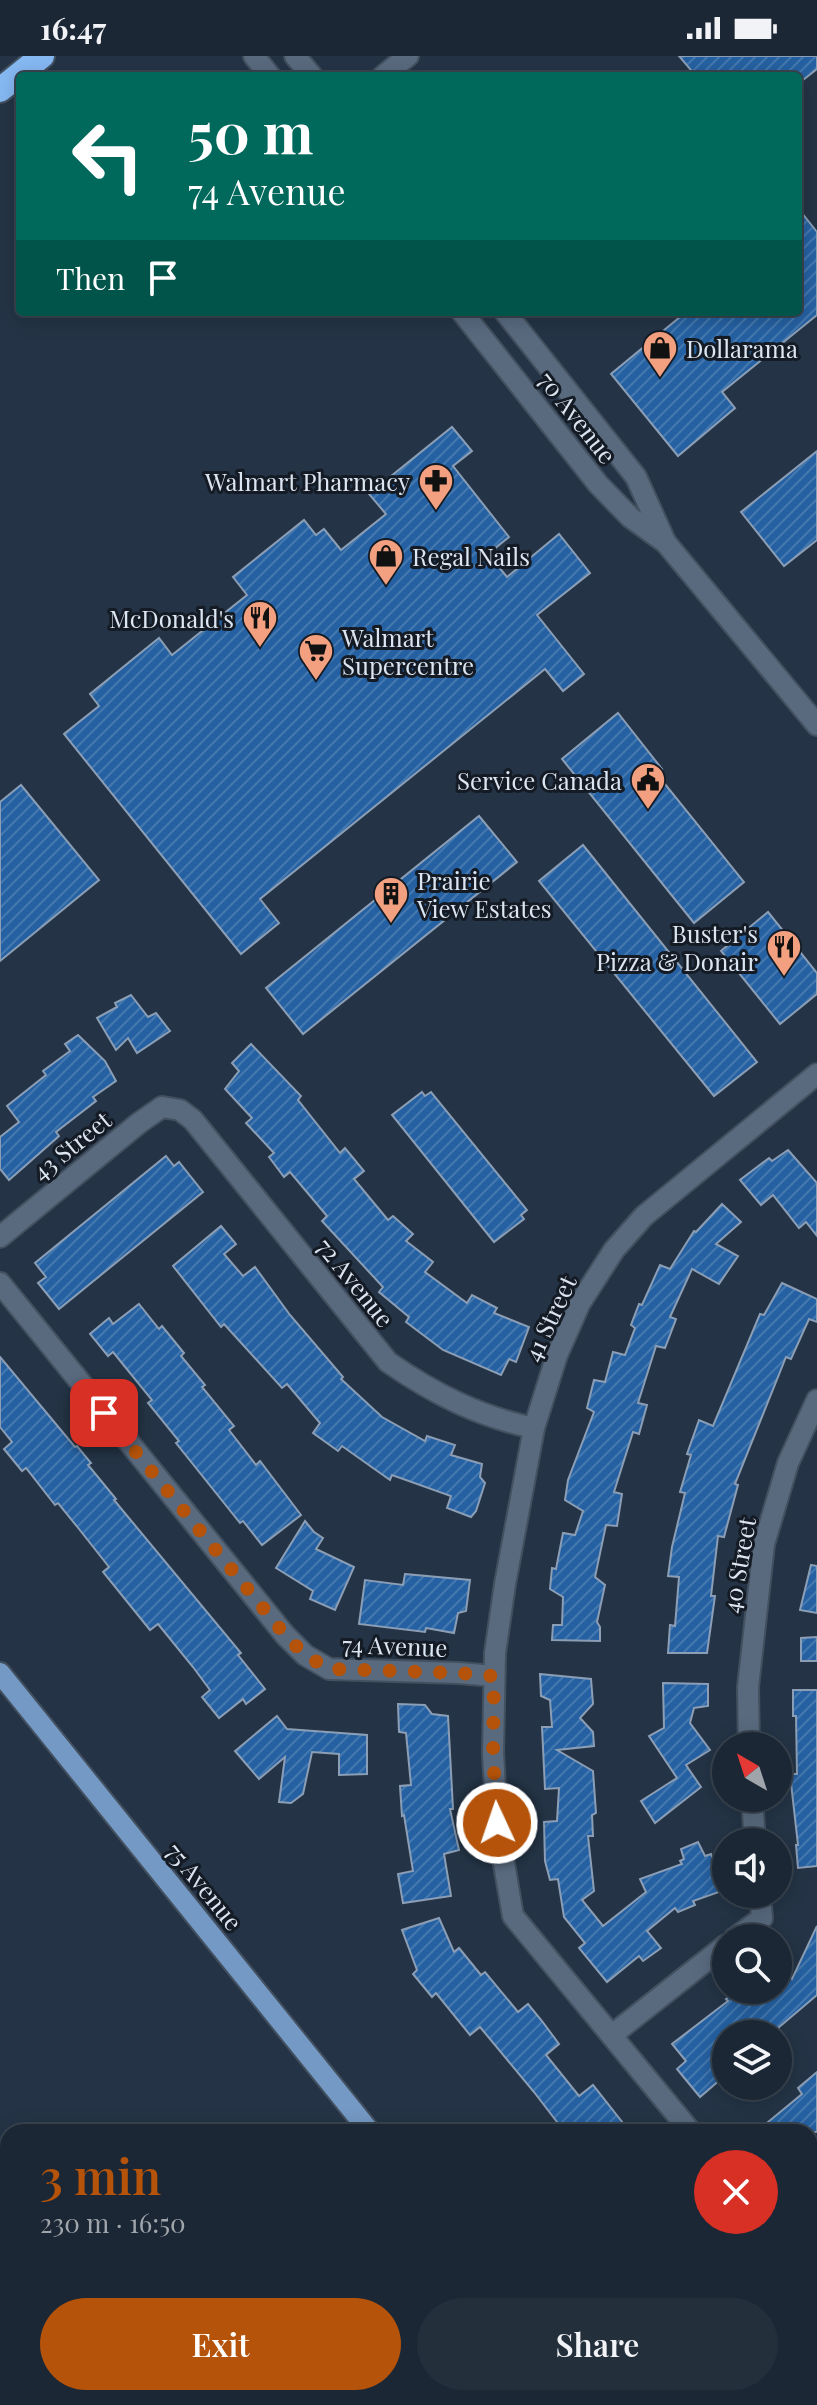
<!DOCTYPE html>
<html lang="en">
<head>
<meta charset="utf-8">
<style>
  :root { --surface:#1b2734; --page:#242f3c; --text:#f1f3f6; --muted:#a0a5ac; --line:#39444f; --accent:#b45309 }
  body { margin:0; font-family:"Playfair Display",serif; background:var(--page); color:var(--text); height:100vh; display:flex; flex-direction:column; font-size:30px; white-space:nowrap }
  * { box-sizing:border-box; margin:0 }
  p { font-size:26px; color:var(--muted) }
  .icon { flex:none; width:44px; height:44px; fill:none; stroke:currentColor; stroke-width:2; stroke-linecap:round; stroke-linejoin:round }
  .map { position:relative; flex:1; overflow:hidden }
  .drawer { position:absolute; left:0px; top:2068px; width:818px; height:282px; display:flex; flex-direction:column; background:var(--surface); border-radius:24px 24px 0 0; box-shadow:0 4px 20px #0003,0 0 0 2px var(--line) }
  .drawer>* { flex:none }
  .banner { position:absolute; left:16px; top:16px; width:786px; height:244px; border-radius:8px; box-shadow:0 4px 20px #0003,0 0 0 2px var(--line); background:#00695c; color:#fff; overflow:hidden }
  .needle { width:52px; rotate:321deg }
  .controls { position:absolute; left:712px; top:1676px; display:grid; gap:16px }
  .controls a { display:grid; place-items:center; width:80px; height:80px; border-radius:50%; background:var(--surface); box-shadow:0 4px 20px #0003,0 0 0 2px var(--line); font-size:40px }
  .pin { position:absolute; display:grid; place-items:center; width:68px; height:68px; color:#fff; margin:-34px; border-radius:16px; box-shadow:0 4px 12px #0006 }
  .me { position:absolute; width:88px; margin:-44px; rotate:357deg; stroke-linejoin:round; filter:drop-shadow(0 0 6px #0008) }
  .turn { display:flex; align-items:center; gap:28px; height:168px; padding:0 40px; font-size:36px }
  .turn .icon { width:104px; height:104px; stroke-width:2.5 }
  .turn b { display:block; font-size:56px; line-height:68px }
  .then { display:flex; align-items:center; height:76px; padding:0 40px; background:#0003; gap:16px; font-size:30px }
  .round { display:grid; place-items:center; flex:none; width:84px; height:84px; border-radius:42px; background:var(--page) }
  .head { display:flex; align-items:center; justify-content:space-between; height:136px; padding:0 40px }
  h1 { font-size:48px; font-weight:600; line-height:60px; color:var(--accent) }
  .cta { display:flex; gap:16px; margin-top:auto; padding:16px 40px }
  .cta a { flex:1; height:92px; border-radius:48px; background:var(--accent); color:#fff; font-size:32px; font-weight:600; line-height:92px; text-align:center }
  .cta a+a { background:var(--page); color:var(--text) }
  .status { display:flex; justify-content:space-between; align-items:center; height:56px; padding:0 40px; background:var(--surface); direction:ltr }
  .status svg { height:22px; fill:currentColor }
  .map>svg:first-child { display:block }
  .forest { fill:url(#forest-crowns) }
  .building { fill:url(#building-hatch); stroke:#8b9eb5; stroke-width:2 }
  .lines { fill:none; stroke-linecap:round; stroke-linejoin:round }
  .minor-casing { stroke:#43505f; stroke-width:24 }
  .major-casing { stroke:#43505f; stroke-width:24 }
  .highway-casing { stroke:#43505f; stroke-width:28 }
  .minor { stroke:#596a7f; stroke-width:20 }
  .major { stroke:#7499c4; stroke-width:20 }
  .highway { stroke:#86b8f2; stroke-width:24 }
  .route { stroke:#b45309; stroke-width:14; stroke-dasharray:0 25.2 }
  .labels { text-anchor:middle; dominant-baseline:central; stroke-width:6; stroke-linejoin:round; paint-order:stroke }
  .poi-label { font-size:24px; fill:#dce6f2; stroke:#141b24; text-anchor:start }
  .street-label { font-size:24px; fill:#dce6f2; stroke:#141b24 }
</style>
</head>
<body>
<div class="status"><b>16:47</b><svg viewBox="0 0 49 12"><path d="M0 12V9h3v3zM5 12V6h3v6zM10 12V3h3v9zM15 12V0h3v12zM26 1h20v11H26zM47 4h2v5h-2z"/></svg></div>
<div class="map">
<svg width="817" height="2349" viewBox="0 0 817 2349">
  <defs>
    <pattern id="forest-crowns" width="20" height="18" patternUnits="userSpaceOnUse" patternTransform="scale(2)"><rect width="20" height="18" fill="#3470b2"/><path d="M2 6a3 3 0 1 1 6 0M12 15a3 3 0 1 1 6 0" fill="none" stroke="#3b5a7e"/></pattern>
    <pattern id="building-hatch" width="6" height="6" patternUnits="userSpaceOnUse" patternTransform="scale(2)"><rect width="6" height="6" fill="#2561a2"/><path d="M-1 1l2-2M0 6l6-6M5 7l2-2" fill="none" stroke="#4478af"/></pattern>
  </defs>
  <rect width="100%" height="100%" fill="#243446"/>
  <g class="forest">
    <path d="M0 2194 8 2197V2342H217L218 2349H0Z"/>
    <path d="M519 2342H554L560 2349H525Z"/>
  </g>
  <g class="building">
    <path d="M679 0H817V13L798 28V20H696Z"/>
    <path d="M798 152 817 176V259L722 336 735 352 678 400 611 318 686 256H798Z"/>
    <path d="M452 371 472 395 453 410 509 481 488 498 507 521 559 478 590 517 537 559 584 618 563 635 545 613 260 843 279 867 241 898 64 678 99 650 90 638 159 582 172 599 247 539 233 521 304 464 316 479 324 473 341 494 386 458 369 438Z"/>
    <path d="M817 395V484L784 510 741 456Z"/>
    <path d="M618 657 662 713 656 717 744 826 694 867 562 703Z"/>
    <path d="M21 729 99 824 0 905V746Z"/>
    <path d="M479 760 517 806 303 978 266 932Z"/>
    <path d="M583 789 757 1006 714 1040 539 825Z"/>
    <path d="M768 856 817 917V938L780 968 721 895Z"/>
    <path d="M131 939 148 961 156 957 170 975 137 997 128 982 116 994 97 962 117 951 115 947Z"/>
    <path d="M78 979 105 1005 116 1025 93 1041 96 1045 56 1076 59 1080 9 1124 0 1113V1081L19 1066 7 1050 46 1019 43 1015 70 995 65 988Z"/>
    <path d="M251 988 301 1040 298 1044 340 1097 345 1092 364 1115 354 1123 388 1164 393 1160 413 1178 406 1185 433 1206 425 1216 467 1247 472 1239 497 1252 494 1257 529 1271 516 1306 509 1303 501 1319 443 1294 406 1266 409 1261 379 1236 383 1231 322 1165 327 1160 290 1116 284 1121 269 1101 274 1097 246 1067 252 1062 225 1033 239 1015 232 1007Z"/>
    <path d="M422 1036 425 1040 431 1036 527 1154 521 1159 524 1163 494 1186 392 1059Z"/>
    <path d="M788 1094 817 1127V1180L806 1166 799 1172 773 1139 761 1149 740 1124 769 1102 772 1105Z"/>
    <path d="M166 1100 174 1110 179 1106 203 1136 59 1253 38 1227 46 1221 35 1207Z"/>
    <path d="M722 1148 741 1166 716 1188 738 1200 719 1228 692 1213 670 1261 676 1263 665 1292 656 1290 638 1347 647 1349 639 1378 633 1376 614 1436 622 1438 617 1470 606 1469 595 1521 605 1529 597 1566 600 1571V1585L552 1584 553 1569H562L563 1541 550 1533 552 1512 556 1513 563 1477 575 1479 583 1455 565 1444 568 1424 594 1356 587 1352 594 1324 605 1326 613 1296 625 1299 635 1272 631 1269 639 1248 642 1249 660 1209 670 1213 694 1175 696 1176Z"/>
    <path d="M221 1170 236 1188 224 1198 243 1220 255 1211 290 1259 343 1321 341 1323 382 1361 425 1385 427 1380 455 1389 451 1399 482 1408 480 1421 485 1427 476 1455 471 1461 447 1452 451 1440 392 1419 390 1424 342 1390 338 1395 313 1377 320 1367 287 1328 282 1332 224 1268 221 1271 173 1210Z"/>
    <path d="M782 1227 817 1243V1266L809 1263 791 1303 786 1301 735 1428 738 1429 724 1481 718 1480 711 1540H715L707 1597H668L670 1569 675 1570 679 1521 668 1520 672 1491 685 1437 680 1436 691 1399 687 1398 699 1364 713 1370 760 1258 764 1259Z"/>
    <path d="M139 1248 159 1273 162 1270 184 1297 181 1300 205 1329 202 1331 234 1370 229 1374 256 1409 260 1405 301 1459 262 1489 243 1465 240 1467 176 1387 179 1385 148 1347 152 1344 113 1296 108 1300 90 1278 109 1262 113 1268Z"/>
    <path d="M0 1301 75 1391 77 1390 91 1407 88 1409 116 1443 114 1444 241 1597 238 1599 265 1633 246 1648 243 1643 219 1662 202 1641 210 1634 193 1611 158 1568 150 1574 103 1516 109 1511 79 1473 58 1447 55 1449 26 1412 22 1415 4 1393 12 1386 0 1371Z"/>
    <path d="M305 1465 314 1476 323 1482 316 1493 354 1511 335 1554 310 1543 313 1535 276 1512Z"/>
    <path d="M811 1509 817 1510V1557L800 1554Z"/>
    <path d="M405 1518 470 1524 466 1555 458 1557 454 1577 426 1572 425 1576 359 1568 365 1524 403 1529Z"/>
    <path d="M817 1581V1605H801V1582Z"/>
    <path d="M540 1618 591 1623 593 1648 580 1662 593 1676 594 1690 557 1694 593 1715 596 1757 592 1759 593 1780H588L594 1835 582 1844 603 1870 646 1836 640 1823 682 1808 680 1805 684 1803 681 1793 698 1786 705 1800 711 1798 719 1820 714 1821 719 1836 693 1845 695 1849 678 1856 675 1852 647 1875 661 1892 643 1905 639 1900 607 1926 579 1892 585 1887 564 1861 558 1823 550 1824 545 1805 544 1766 557 1765 559 1732 545 1733 542 1671H552L550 1644 541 1640Z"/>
    <path d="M663 1627 708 1628V1650L694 1652 690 1667 710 1694 686 1709 701 1731 655 1767 641 1745 677 1722 649 1680 664 1672Z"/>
    <path d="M793 1634H817V1810L798 1812 796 1789H798L790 1718H797L796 1660H793Z"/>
    <path d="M398 1648 425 1649 432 1658 448 1660 453 1753H450L459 1794 444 1798 451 1840 403 1847 398 1818 413 1815 404 1759 402 1760 400 1730 411 1729 406 1677 399 1676Z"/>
    <path d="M277 1660 287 1673 367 1679V1718L339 1719V1698L312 1696 303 1738 291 1747 279 1746 285 1701 259 1723 235 1695Z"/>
    <path d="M439 1862 454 1896 459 1892 481 1919 485 1916 518 1956 528 1948 542 1965 559 1988 546 1999 579 2040 593 2029 630 2076H544L557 2066 534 2036 480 1971 470 1979 436 1937 432 1941 413 1918 417 1914 402 1874Z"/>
    <path d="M817 1870V1939L778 1972 783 1978H726V2006L716 2014 722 2022 700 2041 677 2013 686 2005 672 1988 728 1945 726 1943 737 1934H778V1906L792 1923Z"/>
    <path d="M817 2016V2076H756L802 2038 798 2032Z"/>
  </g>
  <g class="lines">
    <defs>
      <g id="minor">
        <path d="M254 0 270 20"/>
        <path d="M295 0 312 20"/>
        <path d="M383 20 408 0"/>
        <path d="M462 256 598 428 630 461 666 487 817 669"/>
        <path d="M505 256 636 421 664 483"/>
        <path d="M0 1181 139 1067 162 1051 180 1054 193 1064 388 1306C434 1338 480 1361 534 1372"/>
        <path d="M0 1227 285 1579 305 1599 329 1613 459 1617 494 1620"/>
        <path d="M749 1690 748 1631 764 1488 788 1407 817 1344"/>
        <path d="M752 1742 755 1786"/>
        <path d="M735 1882 762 1862 760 1838"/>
        <path d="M612 1979 726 1889"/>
        <path d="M691 2076 513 1860 497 1767 493 1697 495 1597 505 1528 534 1372 557 1299 580 1247 614 1194 644 1160 817 1018"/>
        <path d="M810 2144 817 2138"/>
        <path d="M810 2223 817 2232"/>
      </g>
      <g id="major">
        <path d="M0 1617 370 2076"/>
        <path d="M586 2342 591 2349"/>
      </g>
      <path id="highway" d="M0 34 42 0"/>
    </defs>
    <use href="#minor" class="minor-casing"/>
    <use href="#major" class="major-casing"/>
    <use href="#highway" class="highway-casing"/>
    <use href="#minor" class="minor"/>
    <use href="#major" class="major"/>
    <use href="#highway" class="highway"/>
  </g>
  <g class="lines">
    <path class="route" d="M104 1357 285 1579 305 1599 329 1613 459 1617 494 1620 493 1697 497 1767"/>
  </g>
  <defs>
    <symbol id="shop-pin" viewBox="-11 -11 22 30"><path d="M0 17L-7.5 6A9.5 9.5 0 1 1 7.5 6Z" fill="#f2a07f" stroke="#141b24"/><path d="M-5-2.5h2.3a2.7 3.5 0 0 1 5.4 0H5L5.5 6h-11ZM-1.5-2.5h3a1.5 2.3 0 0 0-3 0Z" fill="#111"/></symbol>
    <symbol id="pharmacy-pin" viewBox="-11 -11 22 30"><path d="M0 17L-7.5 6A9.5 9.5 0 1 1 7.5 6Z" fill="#f2a07f" stroke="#141b24"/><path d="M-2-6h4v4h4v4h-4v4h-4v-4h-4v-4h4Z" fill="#111"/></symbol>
    <symbol id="restaurant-pin" viewBox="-11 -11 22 30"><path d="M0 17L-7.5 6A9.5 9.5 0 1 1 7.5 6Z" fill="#f2a07f" stroke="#141b24"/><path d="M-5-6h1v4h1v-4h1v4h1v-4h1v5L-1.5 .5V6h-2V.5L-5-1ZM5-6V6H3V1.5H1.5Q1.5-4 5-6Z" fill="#111"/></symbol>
    <symbol id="supermarket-pin" viewBox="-11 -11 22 30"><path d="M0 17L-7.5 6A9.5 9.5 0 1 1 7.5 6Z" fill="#f2a07f" stroke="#141b24"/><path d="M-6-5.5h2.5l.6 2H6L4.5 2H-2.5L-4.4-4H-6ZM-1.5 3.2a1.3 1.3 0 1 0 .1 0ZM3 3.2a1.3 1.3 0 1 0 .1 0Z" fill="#111"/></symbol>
    <symbol id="civic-pin" viewBox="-11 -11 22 30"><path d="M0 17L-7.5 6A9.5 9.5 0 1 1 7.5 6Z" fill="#f2a07f" stroke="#141b24"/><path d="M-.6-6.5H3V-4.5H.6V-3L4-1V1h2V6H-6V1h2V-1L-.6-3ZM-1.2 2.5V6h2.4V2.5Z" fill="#111"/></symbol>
    <symbol id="building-pin" viewBox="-11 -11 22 30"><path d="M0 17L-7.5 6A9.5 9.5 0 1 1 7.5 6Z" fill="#f2a07f" stroke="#141b24"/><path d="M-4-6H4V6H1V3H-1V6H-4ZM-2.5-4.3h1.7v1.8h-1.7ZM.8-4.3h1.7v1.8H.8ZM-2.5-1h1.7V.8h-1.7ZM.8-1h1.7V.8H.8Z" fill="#111"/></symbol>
  </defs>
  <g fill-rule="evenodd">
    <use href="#shop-pin" x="640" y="272" width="40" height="54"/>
    <use href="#pharmacy-pin" x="416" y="405" width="40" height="54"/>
    <use href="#shop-pin" x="366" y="480" width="40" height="54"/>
    <use href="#restaurant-pin" x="240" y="542" width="40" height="54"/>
    <use href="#supermarket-pin" x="296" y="575" width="40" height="54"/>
    <use href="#civic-pin" x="628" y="704" width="40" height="54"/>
    <use href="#building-pin" x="371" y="818" width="40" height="54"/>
    <use href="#restaurant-pin" x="764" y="871" width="40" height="54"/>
  </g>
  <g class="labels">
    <g class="poi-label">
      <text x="686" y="292">Dollarama</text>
      <text x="410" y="425" text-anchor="end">Walmart Pharmacy</text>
      <text x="412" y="500">Regal Nails</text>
      <text x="234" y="562" text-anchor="end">McDonald's</text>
      <text x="342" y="581">Walmart<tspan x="342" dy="28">Supercentre</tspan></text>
      <text x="622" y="724" text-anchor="end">Service Canada</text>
      <text x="417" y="824">Prairie<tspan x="417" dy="28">View Estates</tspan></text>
      <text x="758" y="877" text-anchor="end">Buster's<tspan x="758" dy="28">Pizza &amp; Donair</tspan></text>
    </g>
    <g class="street-label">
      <text transform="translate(578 361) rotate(52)">70 Avenue</text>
      <text transform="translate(71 1089) rotate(-39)">43 Street</text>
      <text transform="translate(356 1226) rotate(51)">72 Avenue</text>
      <text transform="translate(549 1262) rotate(-65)">41 Street</text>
      <text transform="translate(738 1509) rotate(-80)">40 Street</text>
      <text transform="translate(395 1589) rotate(2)">74 Avenue</text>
      <text transform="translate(205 1830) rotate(51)">75 Avenue</text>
    </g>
  </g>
</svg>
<div class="controls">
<a><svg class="needle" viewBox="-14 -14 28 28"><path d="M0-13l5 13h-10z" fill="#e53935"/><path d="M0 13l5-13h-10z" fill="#a0a5ac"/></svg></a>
<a><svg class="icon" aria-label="sound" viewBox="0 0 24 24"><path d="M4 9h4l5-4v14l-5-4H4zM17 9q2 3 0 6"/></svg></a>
<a><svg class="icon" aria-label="search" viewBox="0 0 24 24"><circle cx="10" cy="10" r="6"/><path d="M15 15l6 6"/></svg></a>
<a><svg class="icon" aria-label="layers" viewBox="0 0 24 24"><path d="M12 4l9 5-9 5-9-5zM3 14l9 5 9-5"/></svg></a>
</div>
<div class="pin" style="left:104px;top:1357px;background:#d93025"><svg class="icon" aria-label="arrive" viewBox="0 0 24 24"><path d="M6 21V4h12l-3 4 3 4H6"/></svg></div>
<svg class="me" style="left:497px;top:1767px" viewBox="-20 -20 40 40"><circle r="17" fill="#b45309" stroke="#fff" stroke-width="3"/><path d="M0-11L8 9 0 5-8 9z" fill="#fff"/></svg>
<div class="banner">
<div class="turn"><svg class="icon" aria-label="left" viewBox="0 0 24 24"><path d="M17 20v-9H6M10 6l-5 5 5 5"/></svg><div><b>50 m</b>74 Avenue</div></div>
<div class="then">Then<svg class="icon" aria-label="arrive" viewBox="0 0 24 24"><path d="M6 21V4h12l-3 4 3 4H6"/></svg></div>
</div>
<section class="drawer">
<div class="head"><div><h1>3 min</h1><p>230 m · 16:50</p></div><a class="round" style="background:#d93025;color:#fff"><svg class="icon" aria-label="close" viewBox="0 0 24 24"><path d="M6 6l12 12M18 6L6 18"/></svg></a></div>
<div class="cta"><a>Exit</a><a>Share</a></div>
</section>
</div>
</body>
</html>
